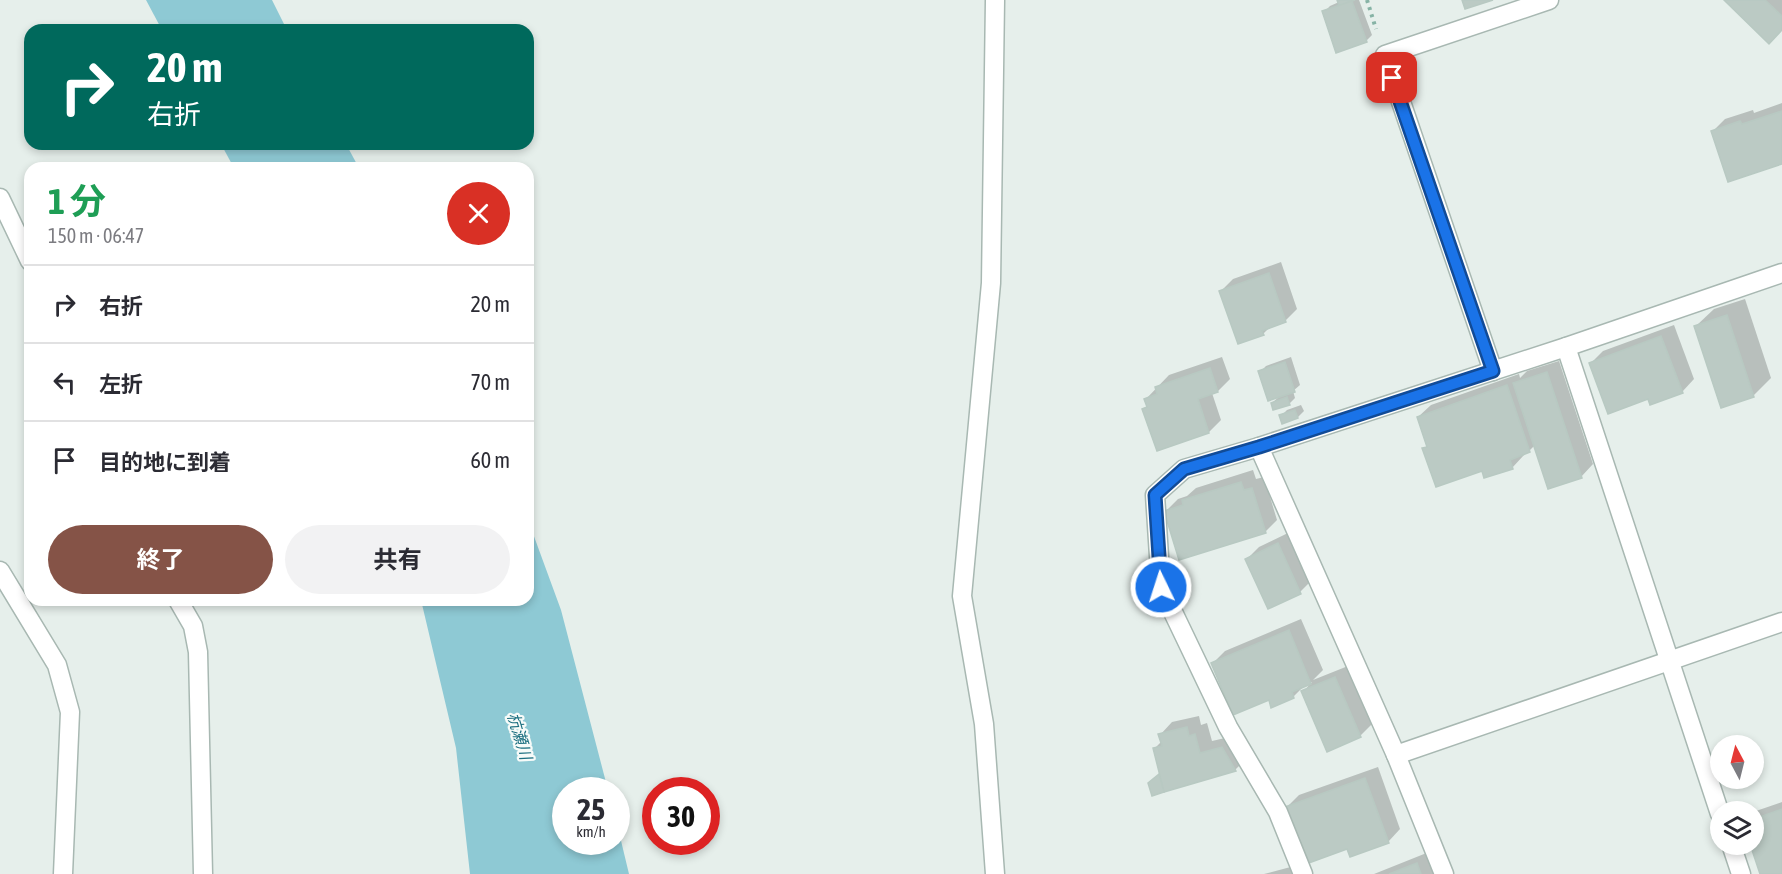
<!DOCTYPE html>
<html lang="ja">
<head>
<meta charset="utf-8">
<style>
  :root { --surface:#fff; --page:#f2f2f3; --text:#2b2b33; --muted:#7c7c81; --line:#e1e1e2; --accent:#855347 }
  body { margin:0; font-family:"Asap Condensed","Noto Sans JP",sans-serif; background:var(--page); color:var(--text); height:100vh; display:flex; flex-direction:column; font-size:22px; white-space:nowrap }
  * { box-sizing:border-box; margin:0 }
  p { font-size:20px; color:var(--muted) }
  .icon { flex:none; width:33px; height:33px; fill:none; stroke:currentColor; stroke-width:2; stroke-linecap:round; stroke-linejoin:round }
  .map { position:relative; flex:1; overflow:hidden }
  .side { position:absolute; left:24px; top:162px; width:510px; height:444px; display:flex; flex-direction:column; background:var(--surface); border-radius:18px; box-shadow:0 3px 9px #0003 }
  .side>* { flex:none }
  .guide { position:absolute; left:24px; top:24px; width:510px; height:126px; border-radius:18px; box-shadow:0 3px 9px #0003; background:#00695c; color:#fff; overflow:hidden }
  .needle { width:39px; rotate:353deg }
  .controls { position:absolute; left:1710px; top:735px; display:grid; gap:12px }
  .controls a { display:grid; place-items:center; width:54px; height:54px; border-radius:50%; background:var(--surface); box-shadow:0 3px 9px #0003; font-size:30px }
  .speed { position:absolute; left:552px; top:777px; display:flex; gap:12px; font-size:30px; font-weight:700; text-align:center }
  .speed>* { display:grid; place-content:center; width:78px; height:78px; border-radius:50%; background:var(--surface); box-shadow:0 3px 9px #0003; line-height:1 }
  .speed small { font-size:15px; font-weight:400 }
  .speed .limit { border:9px solid #d22; background:#fff; color:#111 }
  .pin { position:absolute; display:grid; place-items:center; width:51px; height:51px; color:#fff; margin:-26px; border-radius:12px; box-shadow:0 3px 9px #0006 }
  .me { position:absolute; width:66px; margin:-33px; rotate:356deg; stroke-linejoin:round; filter:drop-shadow(0 0 4px #0008) }
  .turn { display:flex; align-items:center; gap:21px; height:126px; padding:0 24px; font-size:27px }
  .turn .icon { width:78px; height:78px; stroke-width:2.5 }
  .turn b { display:block; font-size:42px; line-height:51px }
  .round { display:grid; place-items:center; flex:none; width:63px; height:63px; border-radius:32px; background:var(--page) }
  .overview { display:flex; align-items:center; justify-content:space-between; height:102px; padding:0 24px }
  h1 { font-size:36px; font-weight:700; line-height:45px; color:#1e9e55 }
  .action { display:flex; gap:12px; margin-top:auto; padding:12px 24px }
  .action a { flex:1; height:69px; border-radius:36px; background:var(--accent); color:#fff; font-size:24px; font-weight:700; line-height:69px; text-align:center }
  .action a+a { background:var(--page); color:var(--text) }
  ul { padding:0; list-style:none }
  li { display:flex; align-items:center; gap:18px; height:78px; padding:0 24px; border-top:2px solid var(--line) }
  li div { flex:1 }
  li b { display:block; font-size:22px }
  li em { font-style:normal }
  .map>svg:first-child { display:block }
  .water { fill:#8ec9d4 }
  .shadow { fill:#0003 }
  .building { fill:#bbcac4; stroke:#b8c9c2; stroke-width:1.5 }
  .lines { fill:none; stroke-linecap:round; stroke-linejoin:round }
  .minor-casing { stroke:#a8b8b2; stroke-width:21 }
  .path { stroke:#86b3a5; stroke-width:4; stroke-dasharray:3 4.5; stroke-linecap:butt }
  .minor { stroke:#fff; stroke-width:18 }
  .route-casing { stroke:#114b97; stroke-width:15 }
  .route { stroke:#1a73e8; stroke-width:10 }
  .labels { text-anchor:middle; dominant-baseline:central; stroke-width:4.5; stroke-linejoin:round; paint-order:stroke }
  .water-label { font-size:16px; font-style:italic; fill:#1c6f80; stroke:#f7fbf9 }
</style>
</head>
<body>
<div class="map">
<svg width="1782" height="874" viewBox="0 0 1782 874">
  <rect width="100%" height="100%" fill="#e6efeb"/>
  <g class="water">
    <path d="M146 0H272L287 30H162Z"/>
    <path d="M221 144H346L359 168H234Z"/>
    <path d="M528 520 561 610 608 790H566V842H616L617 824 629 874H470L456 748 421 600H528Z"/>
  </g>
  <g class="shadow">
    <path d="M1338 0H1359L1372 35 1366 41 1324 12 1330 6 1339 2Z"/>
    <path d="M1726 0H1782V28Z"/>
    <path d="M1782 103V162L1713 131 1725 119 1753 110 1754 113Z"/>
    <path d="M1281 262 1297 309 1285 321 1271 326 1263 334 1221 291 1233 279Z"/>
    <path d="M1745 299 1771 378 1753 396 1696 326 1714 309Z"/>
    <path d="M1674 325 1694 379 1682 392 1649 397 1590 364 1603 351Z"/>
    <path d="M1222 357 1230 379 1218 391 1212 393 1221 420 1209 432 1144 409 1148 405 1146 399 1169 375Z"/>
    <path d="M1291 357 1300 385 1293 391 1295 398 1290 403 1274 409 1272 403 1281 395 1260 372 1266 366Z"/>
    <path d="M1559 361 1593 464 1581 477 1535 445 1529 451 1523 453 1524 455 1512 468 1483 469 1424 449 1428 445 1418 417 1431 405 1519 374 1520 378 1527 371Z"/>
    <path d="M1301 405 1304 411 1298 417 1283 423 1281 416 1287 410Z"/>
    <path d="M1253 470 1256 479 1264 477 1277 520 1265 532 1166 511 1178 499 1187 496 1196 488Z"/>
    <path d="M1290 532 1312 580 1300 592 1247 559 1259 547Z"/>
    <path d="M1301 619 1323 670 1313 680 1348 666 1372 724 1360 736 1303 692 1312 682 1305 685 1293 697 1269 698 1213 663 1225 651Z"/>
    <path d="M1199 716 1201 725 1207 723 1212 741 1234 736 1247 758 1235 770 1153 794 1156 778 1161 774 1154 749 1162 741 1160 735 1172 722Z"/>
    <path d="M1378 767 1400 829 1388 842 1286 808 1299 795Z"/>
    <path d="M1782 802V874H1761L1754 844V814L1756 811Z"/>
    <path d="M1429 852 1438 874H1374Z"/>
    <path d="M1298 865 1301 874H1264Z"/>
  </g>
  <g class="building">
    <path d="M1337 0H1355L1339 6Z"/>
    <path d="M1462 0H1493L1465 9Z"/>
    <path d="M1724 0H1765L1782 16V30L1769 44Z"/>
    <path d="M1352 1 1367 42 1336 53 1322 11Z"/>
    <path d="M1782 111V164L1728 182 1711 131 1740 121 1742 124Z"/>
    <path d="M1269 273 1286 322 1262 331 1264 335 1238 344 1219 291Z"/>
    <path d="M1727 315 1754 397 1721 408 1694 326Z"/>
    <path d="M1661 336 1683 393 1650 405 1648 399 1608 414 1589 363Z"/>
    <path d="M1285 362 1295 392 1268 401 1258 371Z"/>
    <path d="M1210 368 1218 392 1198 399 1209 433 1157 451 1142 409 1147 407 1144 399 1157 394 1155 387Z"/>
    <path d="M1547 372 1582 478 1548 489 1513 383Z"/>
    <path d="M1507 385 1530 452 1510 460 1513 469 1484 478 1482 471 1436 487 1422 448 1427 447 1417 417Z"/>
    <path d="M1287 397 1290 405 1273 410 1271 403Z"/>
    <path d="M1295 410 1298 418 1282 424 1279 415Z"/>
    <path d="M1241 482 1244 490 1252 488 1266 533 1179 560 1164 511 1183 505 1182 500Z"/>
    <path d="M1278 543 1301 594 1268 609 1245 559Z"/>
    <path d="M1289 630 1311 684 1292 692 1294 698 1271 708 1269 700 1233 715 1211 663Z"/>
    <path d="M1335 677 1361 737 1327 752 1301 691Z"/>
    <path d="M1187 727 1189 736 1195 734 1200 753 1222 747 1236 771 1164 792 1153 748 1162 746 1158 734Z"/>
    <path d="M1159 774 1164 792 1152 796 1148 783Z"/>
    <path d="M1365 778 1389 843 1350 857 1347 849 1306 864 1285 807Z"/>
    <path d="M1782 809V874H1760L1750 844H1754V819Z"/>
    <path d="M1417 863 1421 874H1389Z"/>
  </g>
  <g class="lines">
    <defs>
      <g id="minor">
        <path d="M995 0 991 283 962 596 984 724 995 874"/>
        <path d="M0 198 30 261"/>
        <path d="M1566 347 1720 814"/>
        <path d="M1493 371 1385 55 1549 0"/>
        <path d="M1259 447 1184 469 1155 495 1161 587 1228 727 1278 812 1303 874"/>
        <path d="M0 571 57 665 70 712 63 874"/>
        <path d="M178 600 193 626 198 652 203 874"/>
        <path d="M1396 755 1782 622"/>
        <path d="M1731 844 1741 874"/>
        <path d="M1444 874 1396 755 1259 447 1566 347 1782 273"/>
      </g>
    </defs>
    <use href="#minor" class="minor-casing"/>
    <path class="path" d="M1367 0 1376 29"/>
    <use href="#minor" class="minor"/>
  </g>
  <g class="lines">
    <defs>
      <path id="route" d="M1161 587 1155 495 1184 469 1259 447 1493 371 1392 78"/>
    </defs>
    <use href="#route" class="route-casing"/>
    <use href="#route" class="route"/>
  </g>
  <g class="labels">
    <g class="water-label">
      <text transform="translate(520 736) rotate(73)">杭瀬川</text>
    </g>
  </g>
</svg>
<div class="controls">
<a><svg class="needle" viewBox="-14 -14 28 28"><path d="M0-13l5 13h-10z" fill="#e53935"/><path d="M0 13l5-13h-10z" fill="#7c7c81"/></svg></a>
<a><svg class="icon" aria-label="layers" viewBox="0 0 24 24"><path d="M12 4l9 5-9 5-9-5zM3 14l9 5 9-5"/></svg></a>
</div>
<div class="speed"><div>25<small>km/h</small></div><div class="limit">30</div></div>
<div class="pin" style="left:1392px;top:78px;background:#d93025"><svg class="icon" aria-label="arrive" viewBox="0 0 24 24"><path d="M6 21V4h12l-3 4 3 4H6"/></svg></div>
<svg class="me" style="left:1161px;top:587px" viewBox="-20 -20 40 40"><circle r="17" fill="#1a73e8" stroke="#fff" stroke-width="3"/><path d="M0-11L8 9 0 5-8 9z" fill="#fff"/></svg>
<div class="guide">
<div class="turn"><svg class="icon" aria-label="right" viewBox="0 0 24 24"><path d="M7 20v-9h11M14 6l5 5-5 5"/></svg><div><b>20 m</b>右折</div></div>
</div>
<section class="side">
<div class="overview"><div><h1>1 分</h1><p>150 m · 06:47</p></div><a class="round" style="background:#d93025;color:#fff"><svg class="icon" aria-label="close" viewBox="0 0 24 24"><path d="M6 6l12 12M18 6L6 18"/></svg></a></div>
<ul>
<li><svg class="icon" aria-label="right" viewBox="0 0 24 24"><path d="M7 20v-9h11M14 6l5 5-5 5"/></svg><div><b>右折</b></div><em>20 m</em></li>
<li><svg class="icon" aria-label="left" viewBox="0 0 24 24"><path d="M17 20v-9H6M10 6l-5 5 5 5"/></svg><div><b>左折</b></div><em>70 m</em></li>
<li><svg class="icon" aria-label="arrive" viewBox="0 0 24 24"><path d="M6 21V4h12l-3 4 3 4H6"/></svg><div><b>目的地に到着</b></div><em>60 m</em></li>
</ul>
<div class="action"><a>終了</a><a>共有</a></div>
</section>
</div>
</body>
</html>
